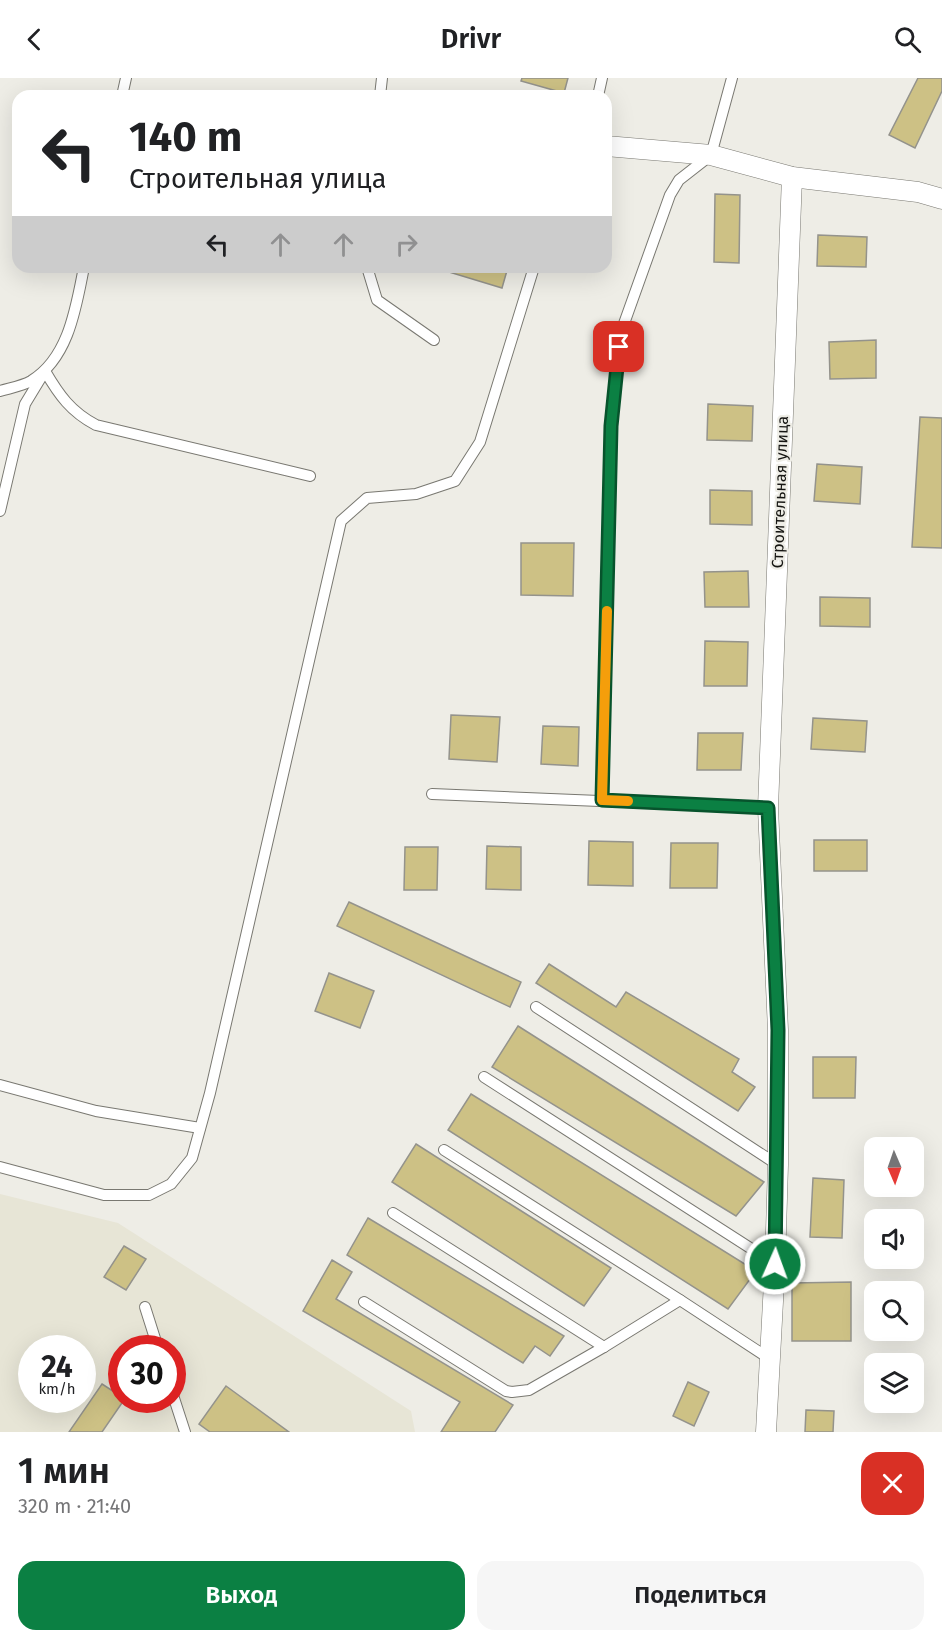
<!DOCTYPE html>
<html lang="ru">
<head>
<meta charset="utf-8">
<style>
  :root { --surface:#fff; --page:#f6f6f6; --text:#202124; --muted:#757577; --accent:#0b8043 }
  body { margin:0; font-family:"Fira Sans",sans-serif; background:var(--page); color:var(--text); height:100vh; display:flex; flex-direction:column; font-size:22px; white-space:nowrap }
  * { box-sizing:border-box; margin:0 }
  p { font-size:20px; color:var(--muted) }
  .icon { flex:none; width:33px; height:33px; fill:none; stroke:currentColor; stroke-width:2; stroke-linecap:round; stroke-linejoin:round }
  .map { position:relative; height:1354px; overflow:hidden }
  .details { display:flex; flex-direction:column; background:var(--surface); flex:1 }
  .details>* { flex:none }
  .hud { position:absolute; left:12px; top:12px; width:600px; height:183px; border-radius:18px; box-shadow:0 6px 24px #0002; background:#fff; color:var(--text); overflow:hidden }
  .needle { width:39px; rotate:178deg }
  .fabs { position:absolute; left:864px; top:1059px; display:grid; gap:12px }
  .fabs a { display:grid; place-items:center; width:60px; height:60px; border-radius:12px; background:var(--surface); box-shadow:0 6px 24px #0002; font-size:30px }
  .speed { position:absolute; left:18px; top:1257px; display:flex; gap:12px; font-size:30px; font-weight:700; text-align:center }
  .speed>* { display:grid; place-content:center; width:78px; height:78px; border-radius:50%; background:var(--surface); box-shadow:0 6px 24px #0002; line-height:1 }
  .speed small { font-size:15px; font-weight:400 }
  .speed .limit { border:9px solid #d22; background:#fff; color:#111 }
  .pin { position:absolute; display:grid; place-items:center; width:51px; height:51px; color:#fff; margin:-26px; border-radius:12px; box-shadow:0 3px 9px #0006 }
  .me { position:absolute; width:66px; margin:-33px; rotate:2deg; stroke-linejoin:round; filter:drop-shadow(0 0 4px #0008) }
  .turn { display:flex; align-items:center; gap:21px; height:126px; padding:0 18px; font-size:27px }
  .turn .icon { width:78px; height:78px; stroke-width:2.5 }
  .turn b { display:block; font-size:42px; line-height:51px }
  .lanes { display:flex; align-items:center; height:57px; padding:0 18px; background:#0003; justify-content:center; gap:30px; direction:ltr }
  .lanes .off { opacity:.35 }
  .round { display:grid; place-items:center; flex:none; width:63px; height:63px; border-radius:18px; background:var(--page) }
  .summary { display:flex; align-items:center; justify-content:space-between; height:102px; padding:0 18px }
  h1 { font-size:36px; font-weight:600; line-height:45px }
  .primary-button { display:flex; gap:12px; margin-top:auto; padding:12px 18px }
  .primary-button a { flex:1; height:69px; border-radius:18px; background:var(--accent); color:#fff; font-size:24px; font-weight:600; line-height:69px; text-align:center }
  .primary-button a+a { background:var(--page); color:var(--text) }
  header { display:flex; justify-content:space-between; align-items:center; height:78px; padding:0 18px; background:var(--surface); font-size:27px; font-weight:600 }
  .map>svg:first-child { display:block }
  .built { fill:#e7e5d6; fill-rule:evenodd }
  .building { fill:#cdc185; stroke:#94938c; stroke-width:1.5 }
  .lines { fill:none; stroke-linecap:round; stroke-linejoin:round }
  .lane-casing { stroke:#797871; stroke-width:12 }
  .street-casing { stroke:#797871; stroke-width:21 }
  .lane { stroke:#fff; stroke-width:10 }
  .street { stroke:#fff; stroke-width:20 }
  .route-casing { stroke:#07532c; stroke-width:15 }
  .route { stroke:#0b8043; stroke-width:10 }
  .slow { stroke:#f59e0b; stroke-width:10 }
  .labels { text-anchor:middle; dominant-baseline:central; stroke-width:4.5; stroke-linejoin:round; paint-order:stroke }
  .street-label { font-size:16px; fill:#161613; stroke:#eeede6 }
</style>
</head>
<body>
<header><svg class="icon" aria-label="back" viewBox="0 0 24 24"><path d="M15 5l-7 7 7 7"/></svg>Drivr<svg class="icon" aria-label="search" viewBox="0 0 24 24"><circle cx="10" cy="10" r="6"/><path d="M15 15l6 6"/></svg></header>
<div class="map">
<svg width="942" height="1354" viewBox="0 0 942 1354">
  <rect width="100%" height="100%" fill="#eeede6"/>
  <path class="built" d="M0 1116 118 1145 411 1333 415 1354H0ZM32 1270H82V1322H32ZM122 1270H172V1322H122Z"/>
  <g class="building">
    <path d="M522 0H568L564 15 521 3Z"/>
    <path d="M918 0H942V13L915 70 889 57Z"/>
    <path d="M715 116 740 117 739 185 714 184Z"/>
    <path d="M818 157 867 159 866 189 817 188Z"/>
    <path d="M439 189H508L502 210 439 191Z"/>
    <path d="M876 262V300L830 301 829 264Z"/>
    <path d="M708 326 753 328 752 363 707 362Z"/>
    <path d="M920 339 942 340V470L912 469Z"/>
    <path d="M817 386 862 389 860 426 814 423Z"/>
    <path d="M710 412 752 413V447L710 446Z"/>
    <path d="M521 465H574L573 518 521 517Z"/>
    <path d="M748 493 749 529H705L704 494Z"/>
    <path d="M820 519 870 520V549L820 548Z"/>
    <path d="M705 563 748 564 747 608H704Z"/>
    <path d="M451 637 500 639 497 684 449 681Z"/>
    <path d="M813 640 867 643 865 674 811 671Z"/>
    <path d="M543 648 579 649 578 688 541 686Z"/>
    <path d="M698 655H743L741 692H697Z"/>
    <rect x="814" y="762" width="53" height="31"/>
    <path d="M589 763 633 764V808L588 807Z"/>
    <path d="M671 765H718L717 810H670Z"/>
    <path d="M487 768 521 769V812L486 811Z"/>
    <path d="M405 769H438L437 812H404Z"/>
    <path d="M349 824 521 904 510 929 337 848Z"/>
    <path d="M549 886 616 929 626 914 739 981 732 994 755 1009 738 1033 536 905Z"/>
    <path d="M329 895 374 913 360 950 315 933Z"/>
    <path d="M518 948 764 1104 736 1138 492 989Z"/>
    <path d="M813 979H856L855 1020H813Z"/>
    <path d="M471 1016 756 1193 728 1231 448 1052Z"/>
    <path d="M416 1066 611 1190 584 1228 392 1104Z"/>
    <path d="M813 1100 844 1102 842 1160 810 1159Z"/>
    <path d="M368 1140 564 1258 550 1278 535 1268 523 1285 347 1177Z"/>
    <path d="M124 1168 146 1181 126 1212 104 1199Z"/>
    <path d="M332 1182 352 1194 336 1221 513 1327 495 1354H441L460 1324 303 1233Z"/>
    <path d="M851 1204V1263H792V1205Z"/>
    <path d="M688 1304 709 1314 694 1348 673 1338Z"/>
    <path d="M102 1306 122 1319V1322H124L102 1354H69Z"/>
    <path d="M226 1308 289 1354H210L199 1346Z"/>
    <path d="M806 1332 834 1333 833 1354H805Z"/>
  </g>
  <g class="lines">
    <defs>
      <g id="lane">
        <path d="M122 18 126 0"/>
        <path d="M380 18 382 0"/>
        <path d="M598 18 602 0"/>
        <path d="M367 189 377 222 434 262"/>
        <path d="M0 313C10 310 22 308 31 303 69 280 76 229 84 189"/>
        <path d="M0 433 25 326 45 293C59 317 71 334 96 347L310 398"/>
        <path d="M432 716 768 730"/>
        <path d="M602 722 611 348 617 283 621 254 670 117 679 102 711 77 732 0"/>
        <path d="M536 929 778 1087"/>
        <path d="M484 999 775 1186"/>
        <path d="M0 1007 96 1033 200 1050"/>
        <path d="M444 1072 680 1222 770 1281"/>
        <path d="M0 1089 104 1117H149L171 1106 192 1080 210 1015 341 443 367 420 416 416 455 403 480 364 534 189"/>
        <path d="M393 1135 604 1269"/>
        <path d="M364 1224 506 1313 512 1314 529 1312 604 1269 680 1222"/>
        <path d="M145 1229 158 1270"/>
        <path d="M172 1314 185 1354"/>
      </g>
      <g id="street">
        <path d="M606 68 711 77 792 99 918 114 942 121"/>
        <path d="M766 1354 775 1186 778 1087V952L768 730 792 99"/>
      </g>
    </defs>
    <use href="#lane" class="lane-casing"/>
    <use href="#street" class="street-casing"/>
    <use href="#lane" class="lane"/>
    <use href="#street" class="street"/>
  </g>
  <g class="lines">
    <defs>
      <path id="route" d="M619 269 611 348 602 722 768 730 778 952 775 1186"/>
    </defs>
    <use href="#route" class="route-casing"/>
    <use href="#route" class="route"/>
    <path class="slow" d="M607 533 602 722 628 723"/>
  </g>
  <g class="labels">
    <g class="street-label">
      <text transform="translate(780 414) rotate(-88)">Строительная улица</text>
    </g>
  </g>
</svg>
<div class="fabs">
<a><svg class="needle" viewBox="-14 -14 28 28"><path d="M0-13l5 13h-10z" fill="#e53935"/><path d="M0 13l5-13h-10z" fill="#757577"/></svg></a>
<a><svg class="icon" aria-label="sound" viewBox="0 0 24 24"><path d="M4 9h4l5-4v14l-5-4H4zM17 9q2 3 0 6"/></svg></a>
<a><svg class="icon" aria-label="search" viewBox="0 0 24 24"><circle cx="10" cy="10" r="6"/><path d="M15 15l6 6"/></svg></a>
<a><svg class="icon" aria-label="layers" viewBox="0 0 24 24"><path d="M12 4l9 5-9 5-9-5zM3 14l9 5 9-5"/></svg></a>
</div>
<div class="speed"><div>24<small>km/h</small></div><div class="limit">30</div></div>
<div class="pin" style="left:619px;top:269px;background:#d93025"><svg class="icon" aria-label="arrive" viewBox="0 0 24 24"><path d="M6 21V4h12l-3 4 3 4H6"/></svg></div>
<svg class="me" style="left:775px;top:1186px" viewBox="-20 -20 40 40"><circle r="17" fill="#0b8043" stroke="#fff" stroke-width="3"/><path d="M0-11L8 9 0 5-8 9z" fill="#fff"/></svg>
<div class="hud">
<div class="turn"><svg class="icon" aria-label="left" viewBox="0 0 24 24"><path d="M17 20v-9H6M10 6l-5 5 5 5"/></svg><div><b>140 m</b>Строительная улица</div></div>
<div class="lanes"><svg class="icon" aria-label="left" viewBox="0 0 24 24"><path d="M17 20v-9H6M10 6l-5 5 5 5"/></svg><svg class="icon off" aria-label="ahead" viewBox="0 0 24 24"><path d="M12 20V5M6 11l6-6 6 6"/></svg><svg class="icon off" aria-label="ahead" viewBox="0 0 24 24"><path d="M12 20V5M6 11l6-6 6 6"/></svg><svg class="icon off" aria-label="right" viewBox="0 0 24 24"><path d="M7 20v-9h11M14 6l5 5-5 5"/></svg></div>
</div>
</div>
<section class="details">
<div class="summary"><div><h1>1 мин</h1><p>320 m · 21:40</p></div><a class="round" style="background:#d93025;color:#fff"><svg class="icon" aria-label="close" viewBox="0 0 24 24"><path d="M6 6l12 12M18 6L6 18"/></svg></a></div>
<div class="primary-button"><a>Выход</a><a>Поделиться</a></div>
</section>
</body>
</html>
